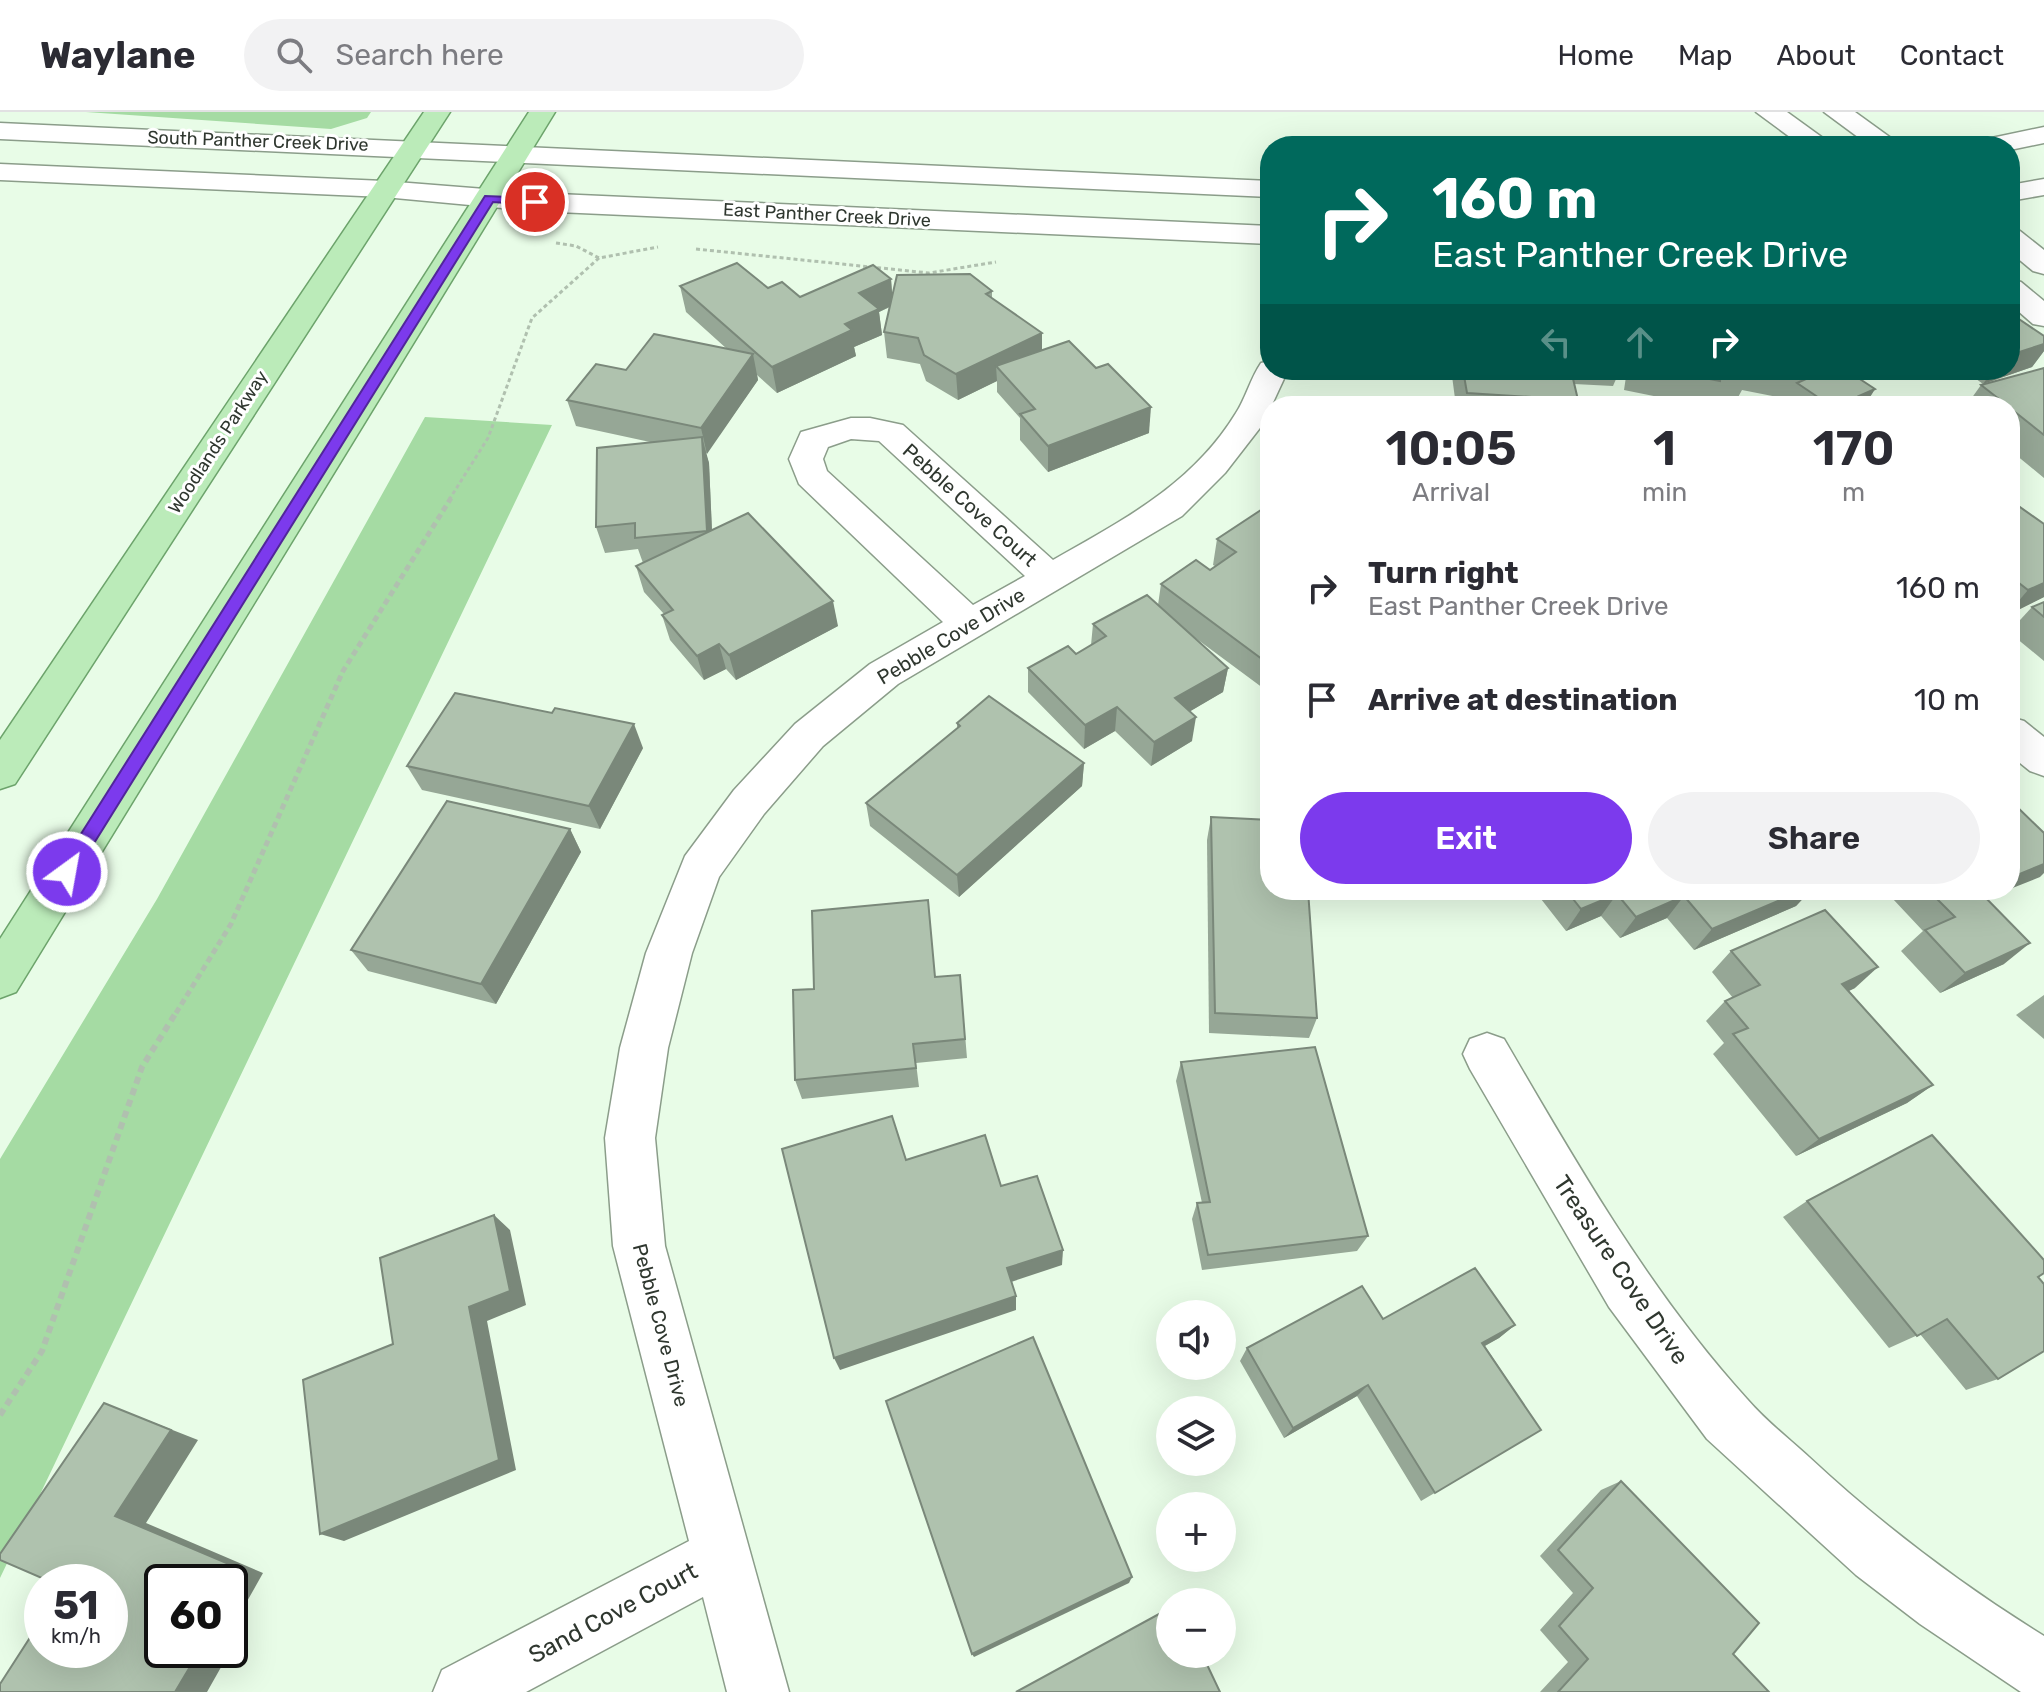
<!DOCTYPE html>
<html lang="en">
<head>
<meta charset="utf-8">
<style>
  :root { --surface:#fff; --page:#f2f2f3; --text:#2b2b33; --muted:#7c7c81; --line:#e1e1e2; --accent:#7c3aed }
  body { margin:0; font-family:Rubik,sans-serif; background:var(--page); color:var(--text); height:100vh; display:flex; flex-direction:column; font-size:30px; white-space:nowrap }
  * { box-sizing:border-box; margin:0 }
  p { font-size:26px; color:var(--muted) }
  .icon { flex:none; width:44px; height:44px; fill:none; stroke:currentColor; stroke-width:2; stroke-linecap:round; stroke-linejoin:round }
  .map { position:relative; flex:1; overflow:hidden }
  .details { position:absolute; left:1260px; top:284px; width:760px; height:504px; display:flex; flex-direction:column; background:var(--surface); border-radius:32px; box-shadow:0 8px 32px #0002 }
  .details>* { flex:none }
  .guide { position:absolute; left:1260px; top:24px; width:760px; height:244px; border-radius:32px; box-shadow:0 8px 32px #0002; background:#00695c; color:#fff; overflow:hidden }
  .fabs { position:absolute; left:1156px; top:1188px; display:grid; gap:16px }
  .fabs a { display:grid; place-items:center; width:80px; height:80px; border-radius:50%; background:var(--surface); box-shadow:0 8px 32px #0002; font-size:40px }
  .speed { position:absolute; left:24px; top:1452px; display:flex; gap:16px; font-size:40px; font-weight:700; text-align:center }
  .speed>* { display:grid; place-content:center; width:104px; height:104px; border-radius:50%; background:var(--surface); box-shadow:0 8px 32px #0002; line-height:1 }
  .speed small { font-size:20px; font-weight:400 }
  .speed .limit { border:4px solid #111; border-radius:12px; background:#fff; color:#111 }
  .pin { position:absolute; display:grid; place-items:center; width:68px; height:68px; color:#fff; margin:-34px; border:4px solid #fff; border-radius:50%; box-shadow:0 2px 8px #0007 }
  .me { position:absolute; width:88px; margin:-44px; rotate:32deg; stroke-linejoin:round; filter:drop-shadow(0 0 6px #0008) }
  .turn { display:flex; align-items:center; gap:28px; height:168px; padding:0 40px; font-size:36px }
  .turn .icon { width:104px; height:104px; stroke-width:2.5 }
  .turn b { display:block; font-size:56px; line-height:68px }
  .lanes { display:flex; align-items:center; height:76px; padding:0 40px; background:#0003; justify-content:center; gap:40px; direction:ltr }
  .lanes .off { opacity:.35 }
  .eta { display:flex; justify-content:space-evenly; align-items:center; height:136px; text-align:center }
  .eta b { font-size:48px; font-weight:600; line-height:56px }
  .cta { display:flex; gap:16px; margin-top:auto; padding:16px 40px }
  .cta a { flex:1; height:92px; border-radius:48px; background:var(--accent); color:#fff; font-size:32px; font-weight:600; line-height:92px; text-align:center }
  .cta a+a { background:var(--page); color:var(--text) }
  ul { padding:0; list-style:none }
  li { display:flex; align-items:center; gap:24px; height:112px; padding:0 40px }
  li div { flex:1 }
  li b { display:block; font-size:30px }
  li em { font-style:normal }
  header { display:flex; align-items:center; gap:48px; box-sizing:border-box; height:112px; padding:0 40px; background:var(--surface); border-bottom:2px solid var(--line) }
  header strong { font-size:38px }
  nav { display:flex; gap:44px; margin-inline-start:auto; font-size:28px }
  .search { width:560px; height:72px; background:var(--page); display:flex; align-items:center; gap:20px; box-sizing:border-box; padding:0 28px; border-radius:44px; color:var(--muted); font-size:30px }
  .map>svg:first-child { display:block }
  .green { fill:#a5dba3 }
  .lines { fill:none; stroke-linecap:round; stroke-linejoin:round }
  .minor-casing { stroke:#8b9d8a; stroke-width:3 }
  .tertiary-casing { stroke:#8b9d8a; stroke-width:3 }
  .primary-casing { stroke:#6ca36b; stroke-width:3 }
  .path-far2 { stroke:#b0c0af; stroke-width:3; stroke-dasharray:4 3; stroke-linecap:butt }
  .path-far1 { stroke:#b0c0af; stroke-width:5; stroke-dasharray:6 4; stroke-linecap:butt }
  .path { stroke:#b0c0af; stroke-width:6; stroke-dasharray:7 5; stroke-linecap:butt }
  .minor { fill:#fff; fill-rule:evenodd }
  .tertiary { fill:#fff; fill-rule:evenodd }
  .primary { fill:#bbebb9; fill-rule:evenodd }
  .wall { fill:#96a796 }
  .shaded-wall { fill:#7a887a }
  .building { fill:#afc2ae; stroke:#7a887a; stroke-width:2 }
  .route { fill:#7c3aed; stroke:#51269a; stroke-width:2 }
  .labels { text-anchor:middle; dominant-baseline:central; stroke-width:6; stroke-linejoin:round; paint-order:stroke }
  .far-street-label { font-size:18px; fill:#2f372f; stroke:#fff }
  .street-label { font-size:20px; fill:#2f372f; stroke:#fff }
  .near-street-label { font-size:24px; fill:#2f372f; stroke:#fff }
</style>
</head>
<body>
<header>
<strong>Waylane</strong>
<div class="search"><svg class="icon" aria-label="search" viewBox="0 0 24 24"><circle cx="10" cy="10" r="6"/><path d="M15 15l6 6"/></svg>Search here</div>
<nav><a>Home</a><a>Map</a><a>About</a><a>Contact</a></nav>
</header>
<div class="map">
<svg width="2044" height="1580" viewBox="0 0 2044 1580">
  <rect width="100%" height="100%" fill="#e8fce7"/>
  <g class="green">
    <path d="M86 0H371L367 6 331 17Z"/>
    <path d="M425 305 552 313 0 1466V1047L157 787Z"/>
  </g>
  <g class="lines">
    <defs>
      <g id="minor">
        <path d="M1756 0H1787L1834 34H1802Z"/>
        <path d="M1824 0H1855L1902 34H1870Z"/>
        <path d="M2010 116 2020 119 2044 138V162L2033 159 2010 140Z"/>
        <path d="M2010 167 2021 170 2044 189V214L2033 212 2010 192Z"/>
        <path d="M1270 249V258H1288L1263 312 1225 361 1182 404 898 572 823 634 764 702 719 765 692 841 668 936 655 1026 665 1134 789 1580H727L703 1485 526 1580H433L442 1558 689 1429 613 1134 605 1026 620 936 646 841 685 744 734 678 795 612 870 552 943 510 799 372 789 347 801 320 851 306H870L903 313 1053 448C1123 408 1192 373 1236 301 1246 286 1250 267 1261 251ZM851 327 879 329 1025 464 973 493 827 359 823 347 828 335Z"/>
        <path d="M2010 605 2024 609 2044 625V664L2030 659 2010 643Z"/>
        <path d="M1487 921 1504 927C1577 1052 1649 1179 1747 1287 1765 1308 1788 1326 1809 1345 1881 1412 1960 1472 2044 1524V1580H2021L1920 1512 1856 1463 1707 1327 1609 1195 1470 957 1463 942 1470 927Z"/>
      </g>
      <g id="tertiary">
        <path d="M0 11 1270 69V85L0 27Z"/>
        <path d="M2044 15V31L2010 38V34H1978L1982 28Z"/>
        <path d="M0 52 384 69 535 81 1270 114V132L535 99 384 85 0 68Z"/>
        <path d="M2044 67V83L2010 89V73Z"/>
      </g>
      <g id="primary">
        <path d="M424 0H450L15 672 0 677V628Z"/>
        <path d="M529 0H555L16 880 0 886V827Z"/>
      </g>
    </defs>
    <use href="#minor" class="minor-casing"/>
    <use href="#tertiary" class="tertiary-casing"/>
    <use href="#primary" class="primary-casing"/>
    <g class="path-far2">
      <path d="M556 131 576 134 599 146"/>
      <path d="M696 137 929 161 996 150"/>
      <path d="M449 388 488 326 532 206 599 146 658 135"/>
    </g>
    <path class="path-far1" d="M176 901 231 812 343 559 451 386"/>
    <path class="path" d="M0 1303 42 1239 142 955 177 899"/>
    <use href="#minor" class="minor"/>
    <use href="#tertiary" class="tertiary"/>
    <use href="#primary" class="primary"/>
  </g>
  <g class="wall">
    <path d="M891 167 892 183 992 179V186L1042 221V238L1149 321 1048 360 1020 328V306L997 280V269L958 288 926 269 920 252 887 246 884 220 890 195 879 200 882 223 854 235 856 244 777 281 757 263 758 268 706 342 709 351 712 418 838 514 736 568 726 557 704 568 670 528 662 503 664 502 644 480 636 454 643 451 638 437 605 441 596 415 650 330 576 314 567 288 626 258 727 237 686 200 680 174 768 176 800 185Z"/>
    <path d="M2044 224V239L2032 255 1983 272 1964 258H2010Z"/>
    <path d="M2044 256V366L2010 338V294H1966L1981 273Z"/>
    <path d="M1454 258H1620L1613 274 1574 272 1578 288 1575 294H1456L1452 264Z"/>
    <path d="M1627 258H1809V262L1807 267 1875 277 1867 290 1873 294H1784L1788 287 1742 278 1736 289 1712 284 1707 294H1703L1624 278Z"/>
    <path d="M2010 388 2044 412V485L2010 502Z"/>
    <path d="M1270 405V577L1267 579 1186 519 1228 556 1223 580 1190 599 1192 629 1151 654 1115 619 1084 637 1028 580V556L1076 542 1091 533 1093 512 1158 493 1161 472 1210 458 1215 454 1213 453 1217 427Z"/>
    <path d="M2044 490V549L2010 521V519L2032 495Z"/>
    <path d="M957 611 1084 651 1082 674 959 785 870 714 866 691 957 616Z"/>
    <path d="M643 636 600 717 422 678 407 654Z"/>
    <path d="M1211 705 1317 906 1309 926 1209 921 1207 728Z"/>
    <path d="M570 717 581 740 496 892 368 859 351 838Z"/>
    <path d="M1534 778H1811L1796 794 1694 838 1667 806 1620 826 1601 804 1566 819Z"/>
    <path d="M1900 778H2008L1986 787 2004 852 1940 881 1901 839 1923 819 1892 786Z"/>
    <path d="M1731 839 1855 876 1849 879 1933 973 1907 991 1796 1044 1713 942 1724 931 1706 909 1725 889 1733 886 1712 860Z"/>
    <path d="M960 863 967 946 916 951 919 975 802 987 795 968 936 865Z"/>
    <path d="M2044 883V927L2016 903Z"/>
    <path d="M1181 950 1368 1124 1357 1139 1202 1158 1192 1107 1197 1091H1202L1176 969Z"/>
    <path d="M1807 1089 2038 1165 1998 1267 1966 1278 1920 1222 1889 1236 1783 1105Z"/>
    <path d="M1383 1207 1515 1213 1499 1226 1485 1234 1541 1318 1421 1389 1357 1284 1284 1326 1240 1249 1247 1236Z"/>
    <path d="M1621 1369 1733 1542 1769 1580H1540L1568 1550 1540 1518 1573 1481 1540 1444 1601 1378Z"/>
  </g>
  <g class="shaded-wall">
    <path d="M891 167 893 193 879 200 882 223 854 235 856 244 777 281 772 255 845 212 859 181Z"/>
    <path d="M1042 221V248L996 254 997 269 958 288 956 262Z"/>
    <path d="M2044 232V239L2032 255 1983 272 1993 258H2010V243Z"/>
    <path d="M753 242 758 268 707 342 701 316Z"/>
    <path d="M1875 277 1864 294 1859 284Z"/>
    <path d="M1151 295 1149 321 1048 360V334Z"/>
    <path d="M702 325 709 351 713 444 707 419Z"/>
    <path d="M2044 471V485L2010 502V499L2028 478Z"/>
    <path d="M833 489 838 514 736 568 729 543Z"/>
    <path d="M719 532 726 557 704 568 697 544Z"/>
    <path d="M1228 556 1223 580 1172 610 1175 586Z"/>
    <path d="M1117 595 1115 619 1084 637 1085 613Z"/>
    <path d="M1196 605 1192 629 1151 654 1154 630Z"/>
    <path d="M634 612 643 636 600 717 589 694Z"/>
    <path d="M1084 651 1082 674 959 785 957 763Z"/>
    <path d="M570 717 581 740 496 892 481 872Z"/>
    <path d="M2044 752V761L2040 765 2010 777V766Z"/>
    <path d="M1804 778H1811L1796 794 1694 838 1712 817Z"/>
    <path d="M1981 778H2008L1954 801 1979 779Z"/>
    <path d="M1617 782 1601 804 1566 819 1581 797Z"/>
    <path d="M1684 784 1667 806 1620 826 1636 805Z"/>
    <path d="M2030 831 2004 852 1940 881 1965 861Z"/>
    <path d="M1878 855 1855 876 1820 892 1842 872Z"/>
    <path d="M1933 973 1907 991 1796 1044 1819 1027Z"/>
    <path d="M494 1103 510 1118 526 1193 487 1209 516 1358 344 1429 320 1422Z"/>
    <path d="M1063 1138 1062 1153 1008 1171 1007 1156Z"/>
    <path d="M1016 1184V1198L840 1258 834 1246Z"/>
    <path d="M1515 1213 1499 1226 1468 1243 1482 1231Z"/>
    <path d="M1368 1273 1357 1284 1284 1326 1293 1316Z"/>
    <path d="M104 1291 198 1328 146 1411 263 1461 237 1507 246 1511 207 1580H175L200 1538H230V1470H228L115 1404Z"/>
    <path d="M1132 1465 1129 1471 974 1545 972 1542Z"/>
  </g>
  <g class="building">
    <path d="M737 151 768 176 782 170 800 185 873 153 891 167 859 181 879 197 845 212 852 218 772 255 680 174Z"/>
    <path d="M970 162 992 179 986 182 1042 221 956 262 924 243 918 226 884 220 897 163Z"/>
    <path d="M2010 201 2044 224V232L2010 243Z"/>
    <path d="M654 222 753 242 701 316 567 288 596 252 626 258Z"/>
    <path d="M1069 229 1096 256 1108 252 1151 295 1048 334 1020 302 1035 297 996 254Z"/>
    <path d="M2044 256V323L2010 296V294H2008L1981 273Z"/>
    <path d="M1463 258H1571L1578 288 1467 281Z"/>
    <path d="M1665 258H1721L1720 269Z"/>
    <path d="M1726 258H1750V263Z"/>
    <path d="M1788 258H1809V262Z"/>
    <path d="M1826 258H1846L1875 277 1859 284 1873 294H1831L1797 271Z"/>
    <path d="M702 325 707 419 635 426V411L596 415 597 336Z"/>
    <path d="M2010 388 2044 412V471L2028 478 2010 464Z"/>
    <path d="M1261 398 1270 405V553L1161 472 1196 448 1210 458 1236 440 1217 427Z"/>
    <path d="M748 401 833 489 729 543 719 532 697 544 662 503 673 498 636 454Z"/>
    <path d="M1147 483 1228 556 1175 586 1196 605 1154 630 1117 595 1085 613 1028 556 1068 534 1076 542 1106 524 1093 512Z"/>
    <path d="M2044 490V505L2032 495Z"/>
    <path d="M455 581 552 601 555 596 634 612 589 694 407 654Z"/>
    <path d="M989 584 1084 651 957 763 866 691 960 614 957 611Z"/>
    <path d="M2010 688 2044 721V752L2010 766Z"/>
    <path d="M447 689 570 717 481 872 351 838Z"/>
    <path d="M1211 705 1270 708V778H1308L1317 906 1215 901Z"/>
    <path d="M1566 778H1804L1712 817 1684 784 1636 805 1617 782 1581 797Z"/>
    <path d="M1928 778H1981L1979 779 2030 831 1965 861 1925 818 1955 805Z"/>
    <path d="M928 788 935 865 960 863 965 927 913 932 916 956 795 968 793 878 814 877 812 799Z"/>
    <path d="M1825 798 1878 855 1842 872 1933 973 1819 1027 1733 922 1748 916 1725 889 1760 873 1731 839Z"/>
    <path d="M1315 935 1368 1124 1208 1143 1197 1091 1210 1090 1181 950Z"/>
    <path d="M892 1004 906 1048 985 1023 1001 1074 1037 1064 1063 1138 1007 1156 1016 1184 834 1246 782 1037Z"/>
    <path d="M1932 1023 2044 1148V1161L2038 1165 2044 1172V1239L1998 1267 1947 1207 1917 1224 1807 1089Z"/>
    <path d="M494 1103 510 1179 469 1195 499 1348 320 1422 303 1268 393 1232 380 1146Z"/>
    <path d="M1475 1156 1515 1213 1482 1231 1541 1318 1435 1381 1368 1273 1293 1316 1247 1236 1362 1174 1383 1207Z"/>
    <path d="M1033 1225 1132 1465 972 1542 886 1289Z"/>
    <path d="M104 1291 171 1318 115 1404 236 1455 228 1470H162V1538H200L175 1580H0V1572L42 1507V1538H110V1470H51L0 1448V1442Z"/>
    <path d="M1621 1369 1759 1511 1733 1542 1769 1580H1558L1588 1547 1559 1514 1593 1476 1558 1438Z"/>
    <path d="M1170 1496V1542H1202L1220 1580H1016Z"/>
  </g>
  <path class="route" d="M485 84 535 86 540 90 535 93 493 90 73 765H60V755Z"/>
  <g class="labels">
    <g class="far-street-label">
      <text transform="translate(258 29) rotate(2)">South Panther Creek Drive</text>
      <text transform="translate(827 103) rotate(3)">East Panther Creek Drive</text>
      <text transform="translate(218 330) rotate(-57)">Woodlands Parkway</text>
    </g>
    <g class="street-label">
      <text transform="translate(970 393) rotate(42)">Pebble Cove Court</text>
      <text transform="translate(951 524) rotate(-31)">Pebble Cove Drive</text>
      <text transform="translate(661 1213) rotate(75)">Pebble Cove Drive</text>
    </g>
    <g class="near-street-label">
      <text transform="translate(1621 1158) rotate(56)">Treasure Cove Drive</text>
      <text transform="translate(613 1501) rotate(-28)">Sand Cove Court</text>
    </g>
  </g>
</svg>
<div class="fabs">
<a><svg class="icon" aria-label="sound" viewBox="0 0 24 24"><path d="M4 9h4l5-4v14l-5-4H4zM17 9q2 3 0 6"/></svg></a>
<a><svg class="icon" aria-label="layers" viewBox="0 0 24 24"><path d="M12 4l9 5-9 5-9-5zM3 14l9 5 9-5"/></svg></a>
<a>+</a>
<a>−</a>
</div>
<div class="speed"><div>51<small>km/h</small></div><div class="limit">60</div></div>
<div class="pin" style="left:535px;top:90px;background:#d93025"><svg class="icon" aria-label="arrive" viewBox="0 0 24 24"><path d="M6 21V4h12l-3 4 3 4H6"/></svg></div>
<svg class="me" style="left:67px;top:760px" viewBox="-20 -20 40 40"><circle r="17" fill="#7c3aed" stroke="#fff" stroke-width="3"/><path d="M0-11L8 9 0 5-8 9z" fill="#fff"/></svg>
<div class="guide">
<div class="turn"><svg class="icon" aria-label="right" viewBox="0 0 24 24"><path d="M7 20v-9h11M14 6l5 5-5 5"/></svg><div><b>160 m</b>East Panther Creek Drive</div></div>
<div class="lanes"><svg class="icon off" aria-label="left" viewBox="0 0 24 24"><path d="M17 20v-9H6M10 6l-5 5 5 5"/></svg><svg class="icon off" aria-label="ahead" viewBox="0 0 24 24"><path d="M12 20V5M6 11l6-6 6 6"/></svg><svg class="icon" aria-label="right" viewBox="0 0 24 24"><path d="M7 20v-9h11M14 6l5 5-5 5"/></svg></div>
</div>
<section class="details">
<div class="eta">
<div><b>10:05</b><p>Arrival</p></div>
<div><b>1</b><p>min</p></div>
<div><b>170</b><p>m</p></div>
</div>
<ul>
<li><svg class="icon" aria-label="right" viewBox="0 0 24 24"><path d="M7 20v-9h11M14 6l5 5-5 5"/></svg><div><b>Turn right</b><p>East Panther Creek Drive</p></div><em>160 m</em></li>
<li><svg class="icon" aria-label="arrive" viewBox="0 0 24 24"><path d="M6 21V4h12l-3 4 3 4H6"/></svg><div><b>Arrive at destination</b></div><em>10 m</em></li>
</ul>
<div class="cta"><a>Exit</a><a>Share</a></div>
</section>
</div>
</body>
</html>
